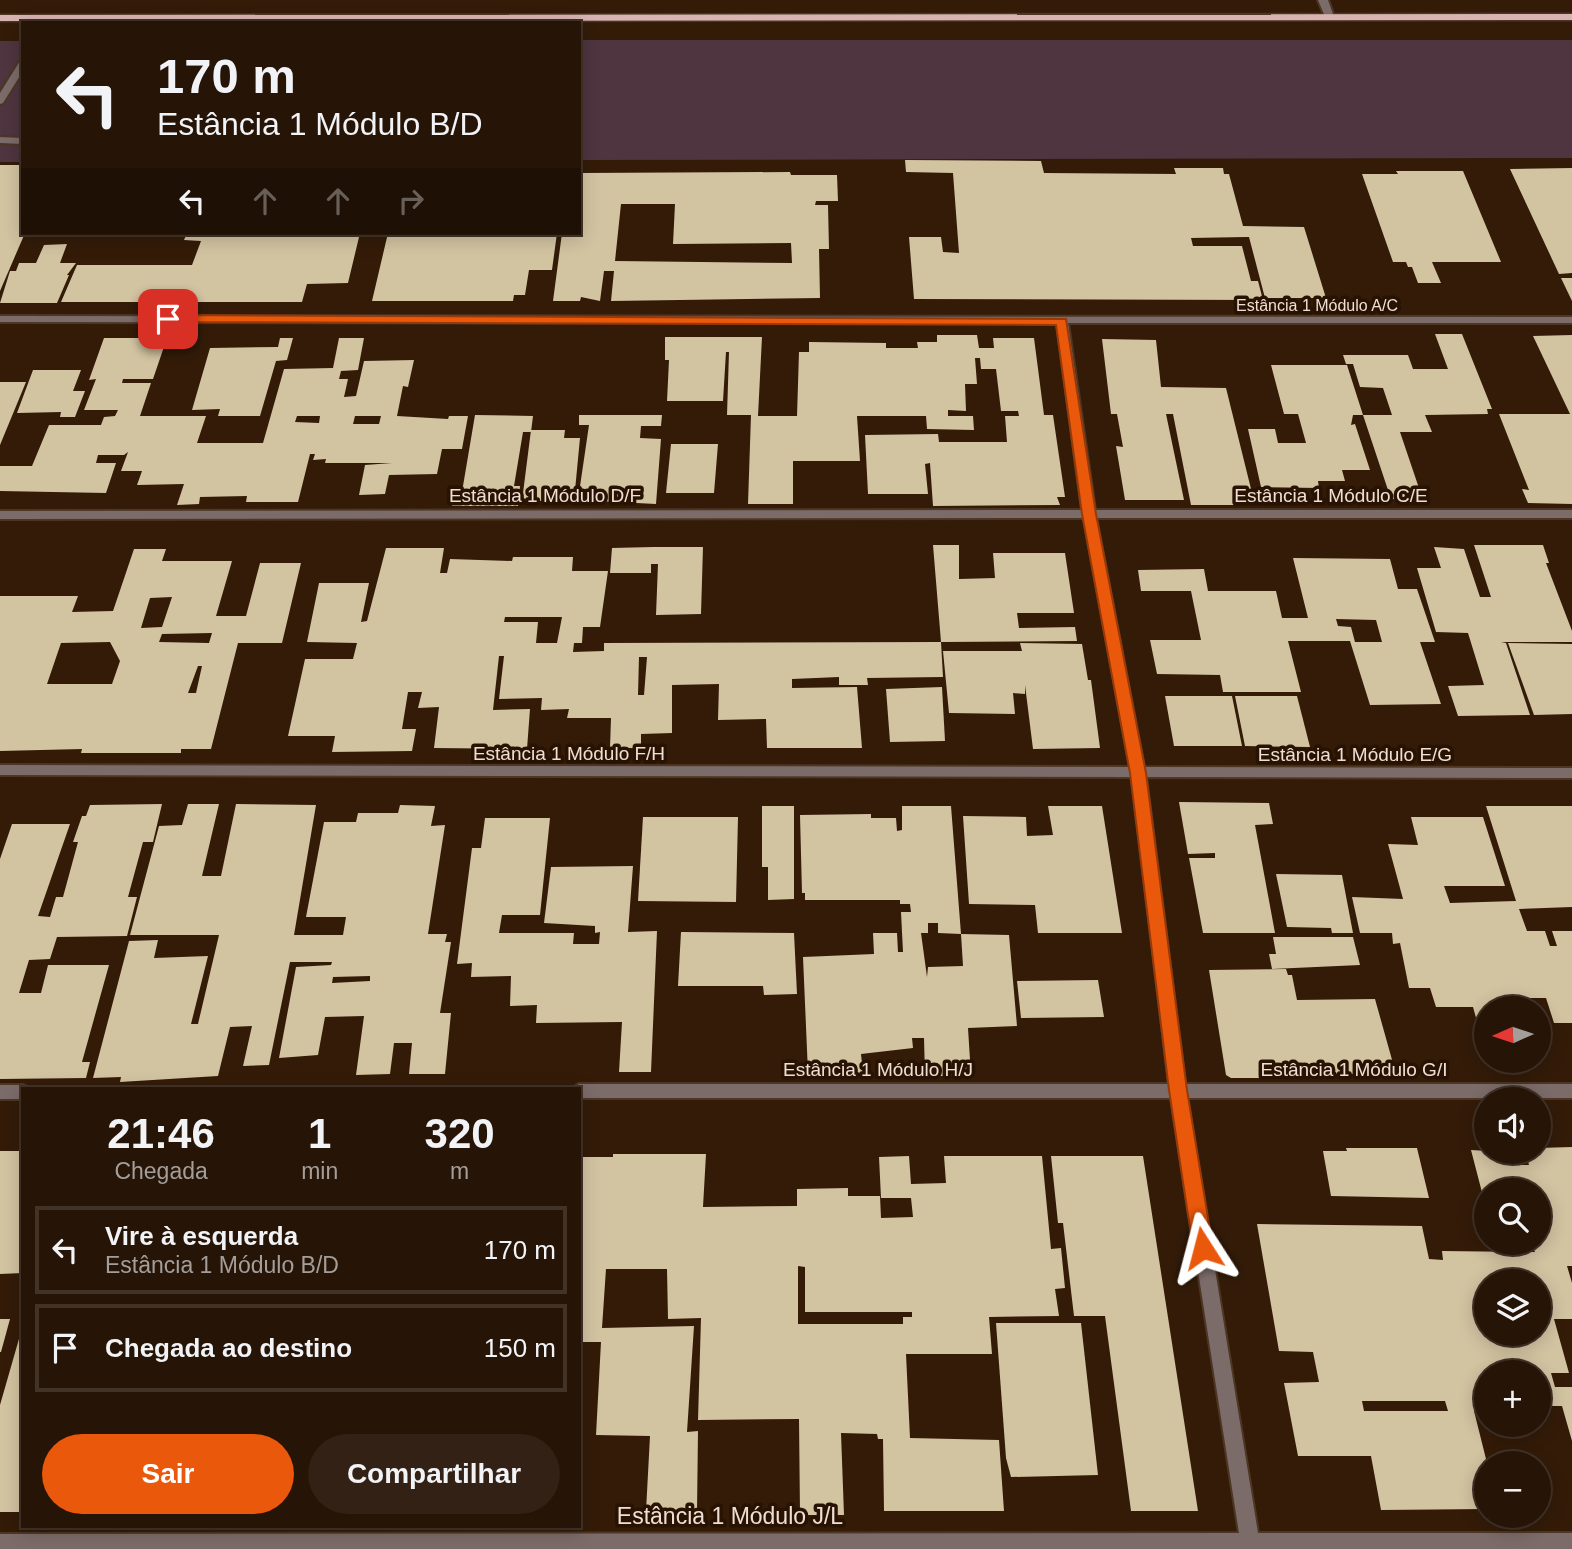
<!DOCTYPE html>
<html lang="pt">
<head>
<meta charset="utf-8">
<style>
  :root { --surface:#261406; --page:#322114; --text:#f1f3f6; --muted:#a49e9b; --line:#423328; --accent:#ea580c }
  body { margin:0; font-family:Helvetica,sans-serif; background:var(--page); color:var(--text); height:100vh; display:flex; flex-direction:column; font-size:26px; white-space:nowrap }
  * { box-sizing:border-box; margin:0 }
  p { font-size:23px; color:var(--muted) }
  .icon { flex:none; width:38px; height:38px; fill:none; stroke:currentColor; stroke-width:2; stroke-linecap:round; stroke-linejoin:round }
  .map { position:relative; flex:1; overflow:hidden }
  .drawer { position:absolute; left:21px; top:1087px; width:560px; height:441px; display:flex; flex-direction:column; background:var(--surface); border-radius:0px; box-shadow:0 4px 18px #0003,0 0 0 2px var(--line) }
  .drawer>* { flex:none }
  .hud { position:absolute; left:21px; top:21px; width:560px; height:214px; border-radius:0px; box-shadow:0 4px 18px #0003,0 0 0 2px var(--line); background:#261406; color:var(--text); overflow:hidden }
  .needle { width:46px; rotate:267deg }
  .controls { position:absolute; left:1474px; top:996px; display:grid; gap:14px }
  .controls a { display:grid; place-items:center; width:77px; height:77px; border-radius:50%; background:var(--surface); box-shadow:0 4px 18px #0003,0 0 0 2px var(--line); font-size:35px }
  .pin { position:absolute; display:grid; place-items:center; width:60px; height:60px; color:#fff; margin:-30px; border-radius:14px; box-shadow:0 4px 10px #0006 }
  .me { position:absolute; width:77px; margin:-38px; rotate:351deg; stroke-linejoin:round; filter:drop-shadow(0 0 5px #0008) }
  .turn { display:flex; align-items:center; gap:24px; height:147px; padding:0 21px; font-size:32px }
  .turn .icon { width:91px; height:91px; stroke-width:2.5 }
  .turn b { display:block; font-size:49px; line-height:60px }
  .lanes { display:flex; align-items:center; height:66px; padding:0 21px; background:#0003; justify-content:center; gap:35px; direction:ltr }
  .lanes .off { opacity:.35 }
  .eta { display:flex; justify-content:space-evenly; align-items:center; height:119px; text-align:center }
  .eta b { font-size:42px; font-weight:600; line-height:49px }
  .primary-button { display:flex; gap:14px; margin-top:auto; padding:14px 21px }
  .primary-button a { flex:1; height:80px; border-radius:42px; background:var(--accent); color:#fff; font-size:28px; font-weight:600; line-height:80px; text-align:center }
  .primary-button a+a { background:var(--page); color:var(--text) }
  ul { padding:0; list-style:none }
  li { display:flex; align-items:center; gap:21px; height:88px; margin:0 14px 10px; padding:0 7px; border:4px solid var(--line); border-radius:0px }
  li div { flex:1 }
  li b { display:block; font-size:26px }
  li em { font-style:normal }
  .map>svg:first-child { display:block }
  .green { fill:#4e353f }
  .building { fill:#d2c3a1; fill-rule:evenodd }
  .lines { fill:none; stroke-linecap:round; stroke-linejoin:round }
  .service-casing { stroke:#4d3624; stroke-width:4 }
  .minor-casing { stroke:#4d3624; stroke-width:4 }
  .primary-casing { stroke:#4d3624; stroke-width:3 }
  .service { fill:#7b6b69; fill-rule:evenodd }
  .minor { fill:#7b6b69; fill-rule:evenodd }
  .primary { fill:#d7b4b1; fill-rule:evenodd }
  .route { fill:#ea580c; stroke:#983908; stroke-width:2 }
  .labels { text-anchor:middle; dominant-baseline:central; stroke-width:7; stroke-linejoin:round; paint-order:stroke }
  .far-street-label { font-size:16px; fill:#efded3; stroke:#281201 }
  .street-label { font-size:19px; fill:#efded3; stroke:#281201 }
  .near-street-label { font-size:23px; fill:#efded3; stroke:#281201 }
</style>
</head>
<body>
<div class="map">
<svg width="1572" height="1549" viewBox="0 0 1572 1549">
  <rect width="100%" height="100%" fill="#331b08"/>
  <g class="green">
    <path d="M579 40H1572V158L579 160Z"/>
    <rect x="0" y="41" width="23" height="121"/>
  </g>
  <g class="building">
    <path d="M905 160 1041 161 1044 173 1176 174 1174 168H1223L1224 174H1229L1243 226 1304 227 1326 298H1265L1249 237H1246L1191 238 1193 246H1242L1251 281H1258L1263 300 914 299 909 237H941L943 252 959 253 953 173 906 172Z"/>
    <path d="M0 165H23L25 233 0 291Z"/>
    <path d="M1572 168V273L1559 274 1510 169Z"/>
    <path d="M1396 171H1463L1501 262H1432L1441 283H1418L1412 267H1408L1406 262H1393L1362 174H1398Z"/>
    <path d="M790 172 791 175H837L838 201H816L815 205H828L829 249H819L820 298 611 301 614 271H604L600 301 581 297 580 301H553L562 233H579V173ZM621 204H675L673 244 791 243 792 263 615 261Z"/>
    <path d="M187 233H360L348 283 307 284 302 302H61L77 265H192L201 241 184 240Z"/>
    <path d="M388 233H557L552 270H529L525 295H514L513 301H372Z"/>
    <path d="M67 244 60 263H76L67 275H69L57 303H0L10 271H16L19 263H36L44 245Z"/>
    <path d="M1561 278H1572V301Z"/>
    <path d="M1435 334H1462L1492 409H1487L1488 414 1425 415 1432 432H1400L1423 500 1391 499 1363 415H1353L1351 425 1355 424 1370 470H1342L1345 481H1318L1319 488 1261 487 1248 429H1275L1278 443H1306L1298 414H1284L1271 365H1347L1363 415H1392L1383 388 1360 387 1353 364H1346L1343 355H1408L1413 369H1448Z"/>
    <path d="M937 335H977L979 348H994L993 338H1034L1044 415H1053L1065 497H1057L1060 505 933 506 930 463 925 464 928 494H868L865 435 938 434 939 442H1007L1005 416H1019L1018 411H1001L996 369H981L980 358H975L977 384H965L966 411 948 410V416H973L974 430 927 429 926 416H857L860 461H793V504H748L751 415H727L729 352H726L723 401H667L669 360H665V337H762L758 416H797L799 352H809V342L886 343V348H918L917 342H937Z"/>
    <path d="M1572 335V504L1528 503 1522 489 1529 490 1499 414H1570L1533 336Z"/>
    <path d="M104 338H167L153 379H123L122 383H151L140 416H206L197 443H263L284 369 333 368 339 338H364L358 370 341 371 339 379H348L344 397 356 396 364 361 414 360 408 387 403 386 397 416 448 419 449 416H468L462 449H442L437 474 389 475 385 494 359 495 365 465 392 463H325L326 459 313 460 315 454H310L298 502H246L247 496 200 497 199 504 177 505 184 484 137 485 142 471H121L128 452 124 455H98L96 463H116L106 493 0 491V466H32L49 425H101L104 417 115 416 118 410H84L96 379 89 380ZM297 416H320L319 423 295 422ZM355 416H381L379 424H353Z"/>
    <path d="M280 338H293L287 360 276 361 260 416H218L220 409 192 410 210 348 278 347Z"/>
    <path d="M1102 339 1156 340 1161 387 1226 388 1255 505H1191L1173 414H1166L1184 500H1125L1116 446 1123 447 1117 414H1111Z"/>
    <path d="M33 370H81L73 391H85L75 417H60L61 412 17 413Z"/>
    <path d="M0 382H26L0 445Z"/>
    <path d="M475 415 533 416 531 432H523L514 486H520L518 506H452L455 486H463Z"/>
    <path d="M579 415H662L661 426H641L640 438 661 439 656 504 578 500 589 425H579Z"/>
    <path d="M531 430H565L564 438H580L574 501H522Z"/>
    <path d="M671 444H718L714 493H666Z"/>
    <path d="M933 545H959V579L995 578 993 553H1065L1074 613H1017L1019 628 1075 627 1077 641 941 642 943 677 867 678 868 685H839V677L792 679V688L857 687 862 748H767L766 719 718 720 719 684 672 685V733L641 734V748H610L611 718H567L569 709 541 710 542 698 499 699 504 656H499L493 710 530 709 527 749 434 748 439 707 418 708 422 692H408L402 729H416L412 751 332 752 335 736H288L305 659H353L357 643 307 642 319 583H369L361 622 367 621 386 548H444L440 573H447L450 559 512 561 513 557H573L572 571H608L600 627H583L582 643H574L573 652 604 651V643L941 642ZM505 617H562L557 643H536L538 622H504ZM639 657H647L644 695H638Z"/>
    <path d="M1474 545H1543L1549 563H1546L1572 631V642H1501L1506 643 1530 715 1458 716 1448 686 1484 685 1468 633 1436 632 1417 568H1441L1434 547 1464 549 1480 597H1491Z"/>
    <path d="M653 547H703L701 614 656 615 658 564H651V573H610L612 548Z"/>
    <path d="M134 549H166L162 561H232L216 616H246L260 563H301L282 643H238L211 749H181V753H81L82 749 0 751V596H78L72 612 113 611ZM172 597 162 627 141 628 150 598ZM212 633 209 643 159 642 162 634ZM110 642 120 661 112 684H47L61 643ZM198 666H202L196 693H188Z"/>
    <path d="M1293 558 1390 559 1398 589H1417L1435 642H1420L1441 704 1370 705 1350 641H1288L1301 692H1223L1220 675 1157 674 1150 640H1201L1191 591H1141L1138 570 1204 569 1208 591H1276L1282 618H1308ZM1336 619 1376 620 1382 642H1355L1351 627 1338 626Z"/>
    <path d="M1020 643 1082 644 1088 680H1091L1100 748 1033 749 1025 685V694L1013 693 1015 714 949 713 943 651H1022Z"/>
    <path d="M1508 643 1572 644V714L1534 715Z"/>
    <path d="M942 687 945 741 890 742 886 689Z"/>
    <path d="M1165 696H1232L1242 746H1174Z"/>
    <path d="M1235 696H1297L1310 747 1245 746Z"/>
    <path d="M1179 802 1269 803 1273 824 1255 825 1275 933H1203L1189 858H1215V853L1188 854Z"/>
    <path d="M162 804 153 842H143L128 897H137L127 936 57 937 50 959 29 960 19 993H41L48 965H109L82 1062H90L86 1078 0 1079V859L12 824H70L38 916 50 917 56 897H63L78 842H73L82 816H86L90 805Z"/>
    <path d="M188 804H219L202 876H221L236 804 316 805 294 935H343L346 917H306L324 822H356L358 813H398L400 805 435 806 431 826 445 825 428 934H447L445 942H451L440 1013H451L445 1074H409L412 1043H394L390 1074 356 1075 364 1016 325 1017 318 1055 279 1058 296 967 331 965 332 962H290L269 1065 243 1066 252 1026 230 1027 218 1076 120 1082 121 1077 93 1078 129 941 158 940 154 958 208 956 191 1024H198L219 935H130L159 826 182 825ZM370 976V981L332 983 333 977Z"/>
    <path d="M762 806H794V899L768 900V867H762Z"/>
    <path d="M902 806H951L961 934 938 933V923H928V933H921L927 977 928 967 963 966 961 934 1009 935 1017 1026 968 1028 971 1076H925L924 1038H912L913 1048 861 1054 863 1073H808L803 957 874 954 873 933H897L898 952H903L901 912H911L910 904H900V900H805V893H802L800 815 871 814V818H896L897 831 902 830Z"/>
    <path d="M1048 806H1102L1122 933H1038L1035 905 969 904 963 816 1026 817 1027 836 1053 835Z"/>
    <path d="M1486 806H1572V907L1519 909 1527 931H1545L1550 946H1557L1552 931H1572V1023H1554L1546 998H1512L1516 1008H1486V1025H1478L1473 1007H1436L1430 988H1409L1400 943 1393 944 1392 933H1360L1352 897 1403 899 1388 844 1418 845 1411 817H1483L1505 886H1444L1450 903 1516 901Z"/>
    <path d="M643 817H738L736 902 638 901Z"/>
    <path d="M485 818H550L540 915H502L499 933H574L573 944H599L600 932 595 933V926L544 923 551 867 633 866 628 932 657 931 651 1072H619L622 1022 536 1023 537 1005 510 1006 511 976 471 977 472 963 457 964 472 848H481Z"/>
    <path d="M1276 874 1342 875 1353 933H1332L1331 928 1287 927Z"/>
    <path d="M681 932 794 933 797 994 764 995 763 986H678Z"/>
    <path d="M1273 937H1353L1360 965 1272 969 1269 954H1276Z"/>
    <path d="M1286 969 1288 975H1292L1297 1000 1375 999 1396 1074H1323L1324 1078H1231L1226 1075 1209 970Z"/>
    <path d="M1098 980 1104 1017 1021 1018 1017 981Z"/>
    <path d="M1572 1147V1266H1567L1572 1283V1319H1554L1569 1373H1551L1555 1387H1572V1441L1562 1406H1538V1372H1486V1406H1479V1410L1474 1411 1487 1463 1486 1509 1381 1510 1371 1456H1298L1284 1383 1319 1382 1313 1352 1279 1351 1257 1224 1422 1226 1429 1259 1443 1260 1442 1251 1535 1252 1534 1250H1497L1495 1242H1538V1190H1486L1485 1204 1471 1150 1506 1152 1511 1165H1529L1525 1152H1538V1148ZM1486 1281H1538V1334H1486ZM1362 1401H1445L1448 1411H1364Z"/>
    <path d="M1346 1148H1417L1429 1198 1331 1196 1323 1151H1347Z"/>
    <path d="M0 1151H23V1273L0 1274Z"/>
    <path d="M613 1154H706L703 1207 797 1206V1189L848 1188V1196H880L881 1218 913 1217 911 1198H881L879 1157 909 1156 911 1184 946 1183 944 1156H1042L1051 1249 1061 1248 1065 1288 1055 1289 1059 1316 989 1317 992 1354H906L910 1438 999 1440 1004 1511H884L883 1439H878L877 1434 841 1433 844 1515H800L799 1419 698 1420 701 1318 668 1319 667 1269H606L602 1328 694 1326 687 1432 698 1431 697 1512 646 1511 650 1436 596 1435 601 1342H579V1157H613ZM798 1266 805 1267V1312H912V1317H903V1324H798Z"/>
    <path d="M1051 1156H1143L1198 1511H1131L1105 1316H1074L1063 1223H1058Z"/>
    <path d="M0 1319H10L1 1352H0Z"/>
    <path d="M996 1323H1081L1098 1475 1011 1477 1006 1458Z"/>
    <path d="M23 1325V1512H0V1405Z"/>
  </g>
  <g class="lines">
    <defs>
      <g id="service">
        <path d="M1318 0H1328L1334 17 1332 19H1326Z"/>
        <path d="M23 60V71L3 103 0 104V93L20 61Z"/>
        <path d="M0 137 23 138V144L0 143Z"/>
      </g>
      <g id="minor">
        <path d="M0 316 1572 317V323H1068L1095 510H1572V518H1096L1144 767 1572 768V778L1146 777 1185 1084H1572V1098H1187L1258 1533H1572V1549H0V1534L1239 1533 1171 1098H579V1088H572L579 1084H1169L1132 777 0 775V765L1130 767 1084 518 0 519V511L1082 510 1057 323 0 322Z"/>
        <path d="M0 1085H23L29 1088H23V1099H0Z"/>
      </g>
      <path id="primary" d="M1572 14V20L0 21V15Z"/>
    </defs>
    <use href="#service" class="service-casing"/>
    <use href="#minor" class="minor-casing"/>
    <use href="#primary" class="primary-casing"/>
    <use href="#service" class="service"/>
    <use href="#minor" class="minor"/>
    <use href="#primary" class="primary"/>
  </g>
  <path class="route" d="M168 315 1066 319 1096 514 1146 773 1187 1090 1213 1248 1210 1255 1203 1257 1196 1255 1193 1248 1169 1090 1130 773 1082 514 1056 325 163 322V316Z"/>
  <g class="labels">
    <g class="far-street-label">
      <text x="1317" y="305">Estância 1 Módulo A/C</text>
    </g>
    <g class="street-label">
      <text x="545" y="495">Estância 1 Módulo D/F</text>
      <text x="1331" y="495">Estância 1 Módulo C/E</text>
      <text x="569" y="753">Estância 1 Módulo F/H</text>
      <text x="1355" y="754">Estância 1 Módulo E/G</text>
      <text x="878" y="1069">Estância 1 Módulo H/J</text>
      <text x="1354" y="1069">Estância 1 Módulo G/I</text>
    </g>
    <g class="near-street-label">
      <text x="730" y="1516">Estância 1 Módulo J/L</text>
    </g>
  </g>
</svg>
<div class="controls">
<a><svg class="needle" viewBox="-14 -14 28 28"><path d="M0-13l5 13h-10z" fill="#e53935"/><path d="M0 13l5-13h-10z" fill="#a49e9b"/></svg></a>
<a><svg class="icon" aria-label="sound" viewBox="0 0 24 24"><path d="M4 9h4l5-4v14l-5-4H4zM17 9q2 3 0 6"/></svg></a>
<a><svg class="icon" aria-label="search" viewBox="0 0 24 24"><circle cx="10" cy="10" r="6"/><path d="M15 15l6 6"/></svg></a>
<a><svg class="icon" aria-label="layers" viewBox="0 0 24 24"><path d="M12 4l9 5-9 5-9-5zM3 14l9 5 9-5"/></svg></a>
<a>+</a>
<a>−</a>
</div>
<div class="pin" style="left:168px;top:319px;background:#d93025"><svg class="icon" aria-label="arrive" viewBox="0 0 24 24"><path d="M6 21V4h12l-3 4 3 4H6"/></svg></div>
<svg class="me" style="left:1203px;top:1248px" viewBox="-20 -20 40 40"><path d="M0-17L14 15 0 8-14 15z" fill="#ea580c" stroke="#fff" stroke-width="4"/></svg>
<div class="hud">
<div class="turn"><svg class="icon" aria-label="left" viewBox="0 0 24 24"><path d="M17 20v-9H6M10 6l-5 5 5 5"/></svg><div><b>170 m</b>Estância 1 Módulo B/D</div></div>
<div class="lanes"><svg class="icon" aria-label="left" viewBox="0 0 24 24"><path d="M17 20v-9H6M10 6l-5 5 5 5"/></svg><svg class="icon off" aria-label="ahead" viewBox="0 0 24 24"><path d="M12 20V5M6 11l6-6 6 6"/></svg><svg class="icon off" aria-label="ahead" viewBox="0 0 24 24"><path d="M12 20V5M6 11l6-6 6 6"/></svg><svg class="icon off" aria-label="right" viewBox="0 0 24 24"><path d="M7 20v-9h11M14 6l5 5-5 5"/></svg></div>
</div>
<section class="drawer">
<div class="eta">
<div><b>21:46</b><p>Chegada</p></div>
<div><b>1</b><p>min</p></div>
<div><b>320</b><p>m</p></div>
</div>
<ul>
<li><svg class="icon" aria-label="left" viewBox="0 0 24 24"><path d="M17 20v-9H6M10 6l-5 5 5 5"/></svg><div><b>Vire à esquerda</b><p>Estância 1 Módulo B/D</p></div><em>170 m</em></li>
<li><svg class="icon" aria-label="arrive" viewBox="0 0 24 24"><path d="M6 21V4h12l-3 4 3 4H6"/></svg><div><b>Chegada ao destino</b></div><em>150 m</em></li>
</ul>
<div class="primary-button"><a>Sair</a><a>Compartilhar</a></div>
</section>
</div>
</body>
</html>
